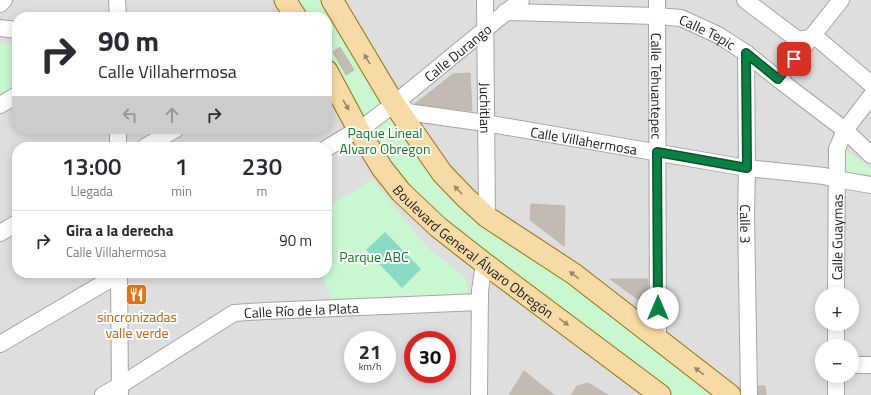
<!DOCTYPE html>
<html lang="es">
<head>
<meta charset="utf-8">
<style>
  :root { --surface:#fff; --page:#f7f7f7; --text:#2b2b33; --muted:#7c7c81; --line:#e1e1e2 }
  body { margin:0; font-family:"Titillium Web",sans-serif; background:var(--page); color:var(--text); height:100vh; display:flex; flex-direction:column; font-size:15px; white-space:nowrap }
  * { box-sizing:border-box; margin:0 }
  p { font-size:13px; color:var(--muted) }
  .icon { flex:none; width:22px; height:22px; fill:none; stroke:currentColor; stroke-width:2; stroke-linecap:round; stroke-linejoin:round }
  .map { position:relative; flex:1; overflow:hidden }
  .side { position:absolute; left:12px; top:142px; width:320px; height:136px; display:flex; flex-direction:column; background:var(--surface); border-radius:16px; box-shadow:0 2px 10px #0003 }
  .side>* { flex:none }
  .guide { position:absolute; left:12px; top:12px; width:320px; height:122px; border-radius:16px; box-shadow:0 2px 10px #0003; background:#fff; color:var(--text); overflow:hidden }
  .tools { position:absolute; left:815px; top:287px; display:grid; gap:8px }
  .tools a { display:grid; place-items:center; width:44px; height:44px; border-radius:50%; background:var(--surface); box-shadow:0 2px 10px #0003; font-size:20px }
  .speed { position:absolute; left:344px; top:331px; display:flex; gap:8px; font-size:20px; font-weight:700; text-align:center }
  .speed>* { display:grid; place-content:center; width:52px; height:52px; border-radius:50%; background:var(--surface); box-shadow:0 2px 10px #0003; line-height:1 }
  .speed small { font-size:10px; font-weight:400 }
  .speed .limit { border:6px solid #d22; background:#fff; color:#111 }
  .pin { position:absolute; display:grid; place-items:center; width:34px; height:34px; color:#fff; margin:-17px; border-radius:8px; box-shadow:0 2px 6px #0006 }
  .me { position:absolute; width:44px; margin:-22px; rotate:0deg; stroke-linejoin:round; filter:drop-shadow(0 0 3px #0008) }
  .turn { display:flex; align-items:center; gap:14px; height:84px; padding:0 20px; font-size:18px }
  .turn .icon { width:52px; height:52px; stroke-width:2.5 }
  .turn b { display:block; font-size:28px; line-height:34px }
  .lanes { display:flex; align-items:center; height:38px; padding:0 20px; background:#0003; justify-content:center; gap:20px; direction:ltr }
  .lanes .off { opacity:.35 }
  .eta { display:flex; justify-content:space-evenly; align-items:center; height:68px; text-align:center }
  .eta b { font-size:24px; font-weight:600; line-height:28px }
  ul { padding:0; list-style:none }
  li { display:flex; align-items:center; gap:12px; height:60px; padding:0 20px; border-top:1px solid var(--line) }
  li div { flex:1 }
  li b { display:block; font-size:15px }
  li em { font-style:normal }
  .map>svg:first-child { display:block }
  .residential { fill:#dedede; fill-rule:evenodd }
  .park { fill:#c8f7d0 }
  .pitch { fill:#8adbc3 }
  .building { fill:#c1bbb4; stroke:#c1b7ab }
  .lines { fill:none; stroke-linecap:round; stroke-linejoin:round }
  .minor-casing { stroke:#a5a5a5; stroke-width:18 }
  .major-casing { stroke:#957308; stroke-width:23 }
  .minor { stroke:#fff; stroke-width:16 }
  .major { stroke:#f7dba6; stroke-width:21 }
  .oneway { fill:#97876a }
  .route-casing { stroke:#07532c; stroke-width:10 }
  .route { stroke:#0b8043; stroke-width:7 }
  .labels { text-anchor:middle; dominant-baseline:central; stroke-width:4; stroke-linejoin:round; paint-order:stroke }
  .street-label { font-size:14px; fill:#212121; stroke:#fff }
  .park-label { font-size:14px; fill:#127b24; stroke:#fff }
  .food-label { font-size:14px; fill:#c56008; stroke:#fff }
</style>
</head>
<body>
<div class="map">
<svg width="871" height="395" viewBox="0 0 871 395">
  <rect width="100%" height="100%" fill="#f0eee8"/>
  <path class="residential" d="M0 0H871V395H0ZM17 17H327V129H17ZM17 147H327V273H17ZM822 294H852V324H822ZM353 340H387V374H353ZM413 340H447V374H413ZM822 346H852V376H822Z"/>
  <g class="park">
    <path d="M278 0H328L433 171 716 395H651L437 235 327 82V17H288Z"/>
    <path d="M0 43 17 45V88L0 99Z"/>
    <path d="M845 149 871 169V178L842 176 840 160Z"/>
    <path d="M373 180 428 248 466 278 468 299 334 304 320 273H327V207Z"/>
  </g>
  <path class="pitch" d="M385 232 421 269 402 288 366 250Z"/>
  <g class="building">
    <path d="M340 47 354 70 346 75 333 52Z"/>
    <path d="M470 73 472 111 415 104 453 74Z"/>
    <path d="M531 204 565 206 564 246 530 220Z"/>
    <path d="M610 279H648L647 306Z"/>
    <path d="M524 371 554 395H509Z"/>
    <path d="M588 383 608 395H571L577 386Z"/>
    <path d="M758 386H765L766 395H758Z"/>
  </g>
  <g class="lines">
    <defs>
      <g id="minor">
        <path d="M117 0 118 17"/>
        <path id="s1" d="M485 0 487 217"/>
        <path id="s2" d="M657 0 658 339"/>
        <path d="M745 0 798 40 810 38 818 39 871 84"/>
        <path d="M0 4 4 0"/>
        <path id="s3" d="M505 12 657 16 681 18 718 35 746 53 778 79 845 130 871 155"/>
        <path d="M0 28 17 30"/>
        <path id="s4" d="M746 53 747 168 746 214 749 395"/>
        <path d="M778 79 841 0"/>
        <path id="s5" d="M398 99 407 112 485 123 747 168 824 176 836 179 871 185"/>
        <path d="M0 105 17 95"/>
        <path d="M118 129V147"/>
        <path d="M145 147 176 129"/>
        <path id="s6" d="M327 148 370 122 394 104 521 0"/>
        <path d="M0 233 17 223"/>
        <path d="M119 273 120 393"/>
        <path id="s7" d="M836 294 837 149 845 130 871 96"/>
        <path d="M836 324V346"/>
        <path d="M0 344 121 273"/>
        <path d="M852 365H871"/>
        <path id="s8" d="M103 395 119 386 234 313 265 311 480 302"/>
        <path d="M479 395 480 291 484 263"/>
        <path d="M836 395V376"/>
      </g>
      <g id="major">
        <path d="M285 0 296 17"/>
        <path d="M332 0 394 104 442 173 465 197 487 217 574 274 730 395"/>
        <path id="s9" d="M327 71 358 129 382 168 401 192 438 227 484 263 660 395"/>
      </g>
    </defs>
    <use href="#minor" class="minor-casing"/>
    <use href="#major" class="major-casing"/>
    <use href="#minor" class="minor"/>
    <use href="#major" class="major"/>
  </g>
  <defs><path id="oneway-solid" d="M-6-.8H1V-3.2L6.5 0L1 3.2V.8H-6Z"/></defs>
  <g class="oneway">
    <use href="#oneway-solid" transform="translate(367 59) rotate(-121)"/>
    <use href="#oneway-solid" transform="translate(346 105) rotate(60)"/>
    <use href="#oneway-solid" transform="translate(458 190) rotate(-134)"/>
    <use href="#oneway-solid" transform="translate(574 275) rotate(-142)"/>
    <use href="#oneway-solid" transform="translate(564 322) rotate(36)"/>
    <use href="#oneway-solid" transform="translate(699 371) rotate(-142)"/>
  </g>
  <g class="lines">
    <defs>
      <path id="route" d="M658 308 657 152 747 168 746 53 778 79 794 59"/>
    </defs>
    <use href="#route" class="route-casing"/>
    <use href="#route" class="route"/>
  </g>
  <defs>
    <symbol id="restaurant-square" viewBox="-11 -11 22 22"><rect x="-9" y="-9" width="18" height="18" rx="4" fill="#e8710a" stroke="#fff"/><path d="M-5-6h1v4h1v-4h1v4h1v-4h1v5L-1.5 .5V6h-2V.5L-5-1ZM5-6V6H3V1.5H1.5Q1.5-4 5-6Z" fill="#fff"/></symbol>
  </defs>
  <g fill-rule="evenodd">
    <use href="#restaurant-square" x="124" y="282" width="25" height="25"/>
  </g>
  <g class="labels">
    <g class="street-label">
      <text stroke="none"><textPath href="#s3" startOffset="206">Calle Tepic</textPath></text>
      <text stroke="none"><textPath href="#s6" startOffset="162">Calle Durango</textPath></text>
      <text stroke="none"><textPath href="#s2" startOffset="86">Calle Tehuantepec</textPath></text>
      <text stroke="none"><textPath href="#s1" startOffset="108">Juchitlan</textPath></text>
      <text stroke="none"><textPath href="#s5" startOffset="195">Calle Villahermosa</textPath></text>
      <text stroke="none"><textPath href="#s4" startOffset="171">Calle 3</textPath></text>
      <text stroke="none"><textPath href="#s7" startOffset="57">Calle Guaymas</textPath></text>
      <text stroke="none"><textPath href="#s9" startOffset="236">Boulevard General Álvaro Obregón</textPath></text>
      <text stroke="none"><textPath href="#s8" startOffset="222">Calle Río de la Plata</textPath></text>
    </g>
    <g class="park-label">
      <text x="385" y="132">Paque Lineal<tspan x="385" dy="16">Alvaro Obregon</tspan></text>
      <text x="374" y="256">Parque ABC</text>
    </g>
    <g class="food-label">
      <text x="137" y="316">sincronizadas<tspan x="137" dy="16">valle verde</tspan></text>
    </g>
  </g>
</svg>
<div class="tools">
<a>+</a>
<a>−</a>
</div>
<div class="speed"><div>21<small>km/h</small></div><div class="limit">30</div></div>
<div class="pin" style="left:794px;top:59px;background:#d93025"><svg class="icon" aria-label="arrive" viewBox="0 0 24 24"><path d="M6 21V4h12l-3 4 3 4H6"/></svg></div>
<svg class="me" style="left:658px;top:308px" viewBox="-20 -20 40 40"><circle r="19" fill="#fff"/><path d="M0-13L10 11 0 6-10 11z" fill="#0b8043"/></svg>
<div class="guide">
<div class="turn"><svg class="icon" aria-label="right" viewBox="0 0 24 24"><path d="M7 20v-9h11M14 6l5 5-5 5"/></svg><div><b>90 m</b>Calle Villahermosa</div></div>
<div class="lanes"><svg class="icon off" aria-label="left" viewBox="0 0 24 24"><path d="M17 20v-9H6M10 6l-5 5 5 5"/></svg><svg class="icon off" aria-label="ahead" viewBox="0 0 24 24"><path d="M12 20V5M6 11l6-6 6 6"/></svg><svg class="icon" aria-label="right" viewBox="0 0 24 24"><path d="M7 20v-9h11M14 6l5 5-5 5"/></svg></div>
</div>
<section class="side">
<div class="eta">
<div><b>13:00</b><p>Llegada</p></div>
<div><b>1</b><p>min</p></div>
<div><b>230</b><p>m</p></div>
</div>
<ul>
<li><svg class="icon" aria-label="right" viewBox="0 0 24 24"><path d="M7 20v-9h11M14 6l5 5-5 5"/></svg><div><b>Gira a la derecha</b><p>Calle Villahermosa</p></div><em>90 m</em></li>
</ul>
</section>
</div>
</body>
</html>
